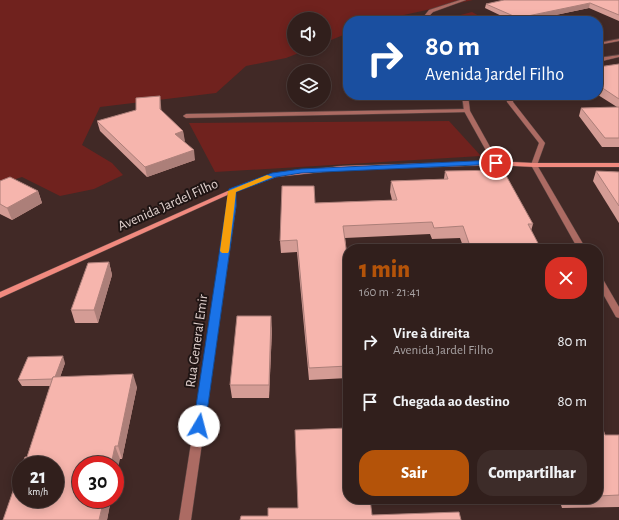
<!DOCTYPE html>
<html lang="pt">
<head>
<meta charset="utf-8">
<style>
  :root { --surface:#311f1c; --page:#3d2c29; --text:#f1f3f6; --muted:#a8a2a3; --line:#4c3d3b; --accent:#b45309 }
  body { margin:0; font-family:"Alegreya Sans",sans-serif; background:var(--page); color:var(--text); height:100vh; display:flex; flex-direction:column; font-size:15px; white-space:nowrap }
  * { box-sizing:border-box; margin:0 }
  p { font-size:13px; color:var(--muted) }
  .icon { flex:none; width:22px; height:22px; fill:none; stroke:currentColor; stroke-width:2; stroke-linecap:round; stroke-linejoin:round }
  .map { position:relative; flex:1; overflow:hidden }
  .details { position:absolute; left:343px; top:244px; width:260px; height:260px; display:flex; flex-direction:column; background:var(--surface); border-radius:16px; box-shadow:0 2px 10px #0003,0 0 0 1px var(--line) }
  .details>* { flex:none }
  .hud { position:absolute; left:343px; top:16px; width:260px; height:84px; border-radius:16px; box-shadow:0 2px 10px #0003,0 0 0 1px var(--line); background:#1a4fa0; color:#fff; overflow:hidden }
  .controls { position:absolute; left:287px; top:12px; display:grid; gap:8px }
  .controls a { display:grid; place-items:center; width:44px; height:44px; border-radius:50%; background:var(--surface); box-shadow:0 2px 10px #0003,0 0 0 1px var(--line); font-size:20px }
  .speed { position:absolute; left:12px; top:456px; display:flex; gap:8px; font-size:20px; font-weight:700; text-align:center }
  .speed>* { display:grid; place-content:center; width:52px; height:52px; border-radius:50%; background:var(--surface); box-shadow:0 2px 10px #0003,0 0 0 1px var(--line); line-height:1 }
  .speed small { font-size:10px; font-weight:400 }
  .speed .limit { border:6px solid #d22; background:#fff; color:#111 }
  .pin { position:absolute; display:grid; place-items:center; width:34px; height:34px; color:#fff; margin:-17px; border:2px solid #fff; border-radius:50%; box-shadow:0 1px 4px #0007 }
  .me { position:absolute; width:44px; margin:-22px; rotate:8deg; stroke-linejoin:round; filter:drop-shadow(0 0 3px #0008) }
  .turn { display:flex; align-items:center; gap:14px; height:84px; padding:0 16px; font-size:18px }
  .turn .icon { width:52px; height:52px; stroke-width:2.5 }
  .turn b { display:block; font-size:28px; line-height:34px }
  .round { display:grid; place-items:center; flex:none; width:42px; height:42px; border-radius:16px; background:var(--page) }
  .summary { display:flex; align-items:center; justify-content:space-between; height:68px; padding:0 16px }
  h1 { font-size:24px; font-weight:800; line-height:30px; color:var(--accent) }
  .action { display:flex; gap:8px; margin-top:auto; padding:8px 16px }
  .action a { flex:1; height:46px; border-radius:16px; background:var(--accent); color:#fff; font-size:16px; font-weight:800; line-height:46px; text-align:center }
  .action a+a { background:var(--page); color:var(--text) }
  ul { padding:0; list-style:none }
  li { display:flex; align-items:center; gap:12px; height:60px; padding:0 16px }
  li div { flex:1 }
  li b { display:block; font-size:15px }
  li em { font-style:normal }
  .map>svg:first-child { display:block }
  .green { fill:#70221e }
  .lines { fill:none; stroke-linecap:round; stroke-linejoin:round }
  .lane-casing { stroke:#5e4744; stroke-width:1 }
  .street-casing { stroke:#5e4744; stroke-width:1 }
  .secondary-casing { stroke:#5e4744; stroke-width:1 }
  .lane { fill:#ac6b63; fill-rule:evenodd }
  .street { fill:#ac6b63; fill-rule:evenodd }
  .secondary { fill:#f18a7f; fill-rule:evenodd }
  .wall { fill:#d49c95 }
  .shaded-wall { fill:#ac7f79 }
  .building { fill:#f6b5ad; stroke:#ac7f79 }
  .route { fill:#1a73e8; stroke:#114b97 }
  .slow { fill:#f59e0b }
  .labels { text-anchor:middle; dominant-baseline:central; stroke-width:4; stroke-linejoin:round; paint-order:stroke }
  .street-label { font-size:14px; fill:#e1d1ce; stroke:#201514 }
</style>
</head>
<body>
<div class="map">
<svg width="619" height="520" viewBox="0 0 619 520">
  <rect width="100%" height="100%" fill="#412926"/>
  <g class="green">
    <path d="M0 0H473L376 21H348V33L324 43V19H294V49H309L286 58 246 66 216 93 100 107 82 145 112 163 123 175 94 189 60 196 22 177 0 184Z"/>
    <path d="M472 12 488 21H446L445 19Z"/>
    <path d="M449 121 481 156 215 172 189 123Z"/>
  </g>
  <g class="lines">
    <defs>
      <path id="lane" d="M467 109 469 110V112L186 118 183 116 186 114Z"/>
      <g id="street">
        <path d="M460 0H466L433 12 424 21H420L429 10Z"/>
        <path d="M619 39V41L598 45V43Z"/>
        <path d="M619 55V57L598 62V58Z"/>
        <path d="M462 95H468L470 111 499 163 498 164 496 165 493 163 464 111Z"/>
        <path d="M507 95H513V102L545 143 537 165 586 249H578L531 165 539 143 507 102Z"/>
        <path d="M232 189 235 191 236 206 191 520H179L228 206 229 191Z"/>
        <path d="M598 275 601 276 619 307V318L616 317 598 285Z"/>
      </g>
      <path id="secondary" d="M496 161 534 163H619V167H534L496 165 341 170 276 177 234 192 0 298V292L230 190 273 174 341 166Z"/>
    </defs>
    <use href="#lane" class="lane-casing"/>
    <use href="#street" class="street-casing"/>
    <use href="#secondary" class="secondary-casing"/>
    <use href="#lane" class="lane"/>
    <use href="#street" class="street"/>
    <use href="#secondary" class="secondary"/>
  </g>
  <g class="wall">
    <path d="M619 0V21L589 8 527 21H512L485 8 486 4Z"/>
    <path d="M619 64V147H602L579 116 581 108 617 107 598 95V67Z"/>
    <path d="M161 105V110L183 131 184 141 195 160 147 177 100 131 97 121Z"/>
    <path d="M445 171 533 224 531 231 541 249H464L460 238 432 239 430 234 345 238 348 263V378L309 380 297 252 281 253 280 241 315 203 392 200 390 192 391 181 444 179Z"/>
    <path d="M596 171 619 172V223L593 181Z"/>
    <path d="M0 181 38 191 42 203 12 220 0 214Z"/>
    <path d="M109 262 112 275 98 323H75L71 310Z"/>
    <path d="M272 329 269 398H232L230 385Z"/>
    <path d="M65 363 60 377 137 387 122 459H120L81 499H111L107 520H3L27 457 50 386H22L18 380Z"/>
    <path d="M598 416 605 435H619V507L562 508 559 499H598Z"/>
  </g>
  <g class="shaded-wall">
    <path d="M590 3 589 8 527 21H517L518 18Z"/>
    <path d="M160 96 161 105 162 119 160 109Z"/>
    <path d="M183 131 185 141 177 144 175 134Z"/>
    <path d="M194 150 195 160 147 177 145 167Z"/>
    <path d="M38 191 42 203 12 220 7 208Z"/>
    <path d="M109 262 112 275 98 323 94 310Z"/>
    <path d="M271 316 272 329 269 398V385Z"/>
    <path d="M63 356 65 363 57 386 54 379Z"/>
    <path d="M133 374 137 387 122 459 118 446Z"/>
    <path d="M115 446 120 459 115 481V465H111Z"/>
    <path d="M104 499H111L107 520H99Z"/>
  </g>
  <g class="building">
    <path d="M504 0H619V15L590 3 518 18 486 4Z"/>
    <path d="M619 64V99L598 85V67Z"/>
    <path d="M160 96V109L183 131 175 134 194 150 145 167 97 121 136 110V98Z"/>
    <path d="M619 107V138H605L581 108Z"/>
    <path d="M503 170 533 224H528L541 249H471L463 226 434 228 432 222 343 226 348 263V366L309 368 297 240 280 241 282 186H314L315 203 397 200 391 181 448 179 445 171Z"/>
    <path d="M596 171 619 172V206Z"/>
    <path d="M10 177 38 191 7 208 0 204V181Z"/>
    <path d="M109 262 94 310H71L88 263Z"/>
    <path d="M237 316H271L269 385H230Z"/>
    <path d="M63 356 55 377H53L52 379 18 380 28 357Z"/>
    <path d="M133 374 118 446H115L111 465H81V499H104L99 520H3L21 468V499H55V465H22L25 457H27L53 377Z"/>
    <path d="M598 416 605 435H619V495L598 496Z"/>
    <path d="M348 428V499H370L372 515 459 512 461 520H240L241 516H268V508H298L295 430Z"/>
  </g>
  <path class="route" d="M496 160 499 163 498 164 301 173 276 177 236 192V206L205 426 203 429 199 431 195 429 193 426 229 189 272 173 301 169Z"/>
  <path class="slow" d="M267 175 273 177 236 192 229 251 228 253H222L220 251 228 191Z"/>
  <g class="labels">
    <g class="street-label">
      <text transform="translate(168 205) rotate(-24)">Avenida Jardel Filho</text>
      <text transform="translate(197 341) rotate(-82)">Rua General Emir</text>
    </g>
  </g>
</svg>
<div class="controls">
<a><svg class="icon" aria-label="sound" viewBox="0 0 24 24"><path d="M4 9h4l5-4v14l-5-4H4zM17 9q2 3 0 6"/></svg></a>
<a><svg class="icon" aria-label="layers" viewBox="0 0 24 24"><path d="M12 4l9 5-9 5-9-5zM3 14l9 5 9-5"/></svg></a>
</div>
<div class="speed"><div>21<small>km/h</small></div><div class="limit">30</div></div>
<div class="pin" style="left:496px;top:163px;background:#d93025"><svg class="icon" aria-label="arrive" viewBox="0 0 24 24"><path d="M6 21V4h12l-3 4 3 4H6"/></svg></div>
<svg class="me" style="left:199px;top:426px" viewBox="-20 -20 40 40"><circle r="19" fill="#fff"/><path d="M0-13L10 11 0 6-10 11z" fill="#1a73e8"/></svg>
<div class="hud">
<div class="turn"><svg class="icon" aria-label="right" viewBox="0 0 24 24"><path d="M7 20v-9h11M14 6l5 5-5 5"/></svg><div><b>80 m</b>Avenida Jardel Filho</div></div>
</div>
<section class="details">
<div class="summary"><div><h1>1 min</h1><p>160 m · 21:41</p></div><a class="round" style="background:#d93025;color:#fff"><svg class="icon" aria-label="close" viewBox="0 0 24 24"><path d="M6 6l12 12M18 6L6 18"/></svg></a></div>
<ul>
<li><svg class="icon" aria-label="right" viewBox="0 0 24 24"><path d="M7 20v-9h11M14 6l5 5-5 5"/></svg><div><b>Vire à direita</b><p>Avenida Jardel Filho</p></div><em>80 m</em></li>
<li><svg class="icon" aria-label="arrive" viewBox="0 0 24 24"><path d="M6 21V4h12l-3 4 3 4H6"/></svg><div><b>Chegada ao destino</b></div><em>80 m</em></li>
</ul>
<div class="action"><a>Sair</a><a>Compartilhar</a></div>
</section>
</div>
</body>
</html>
